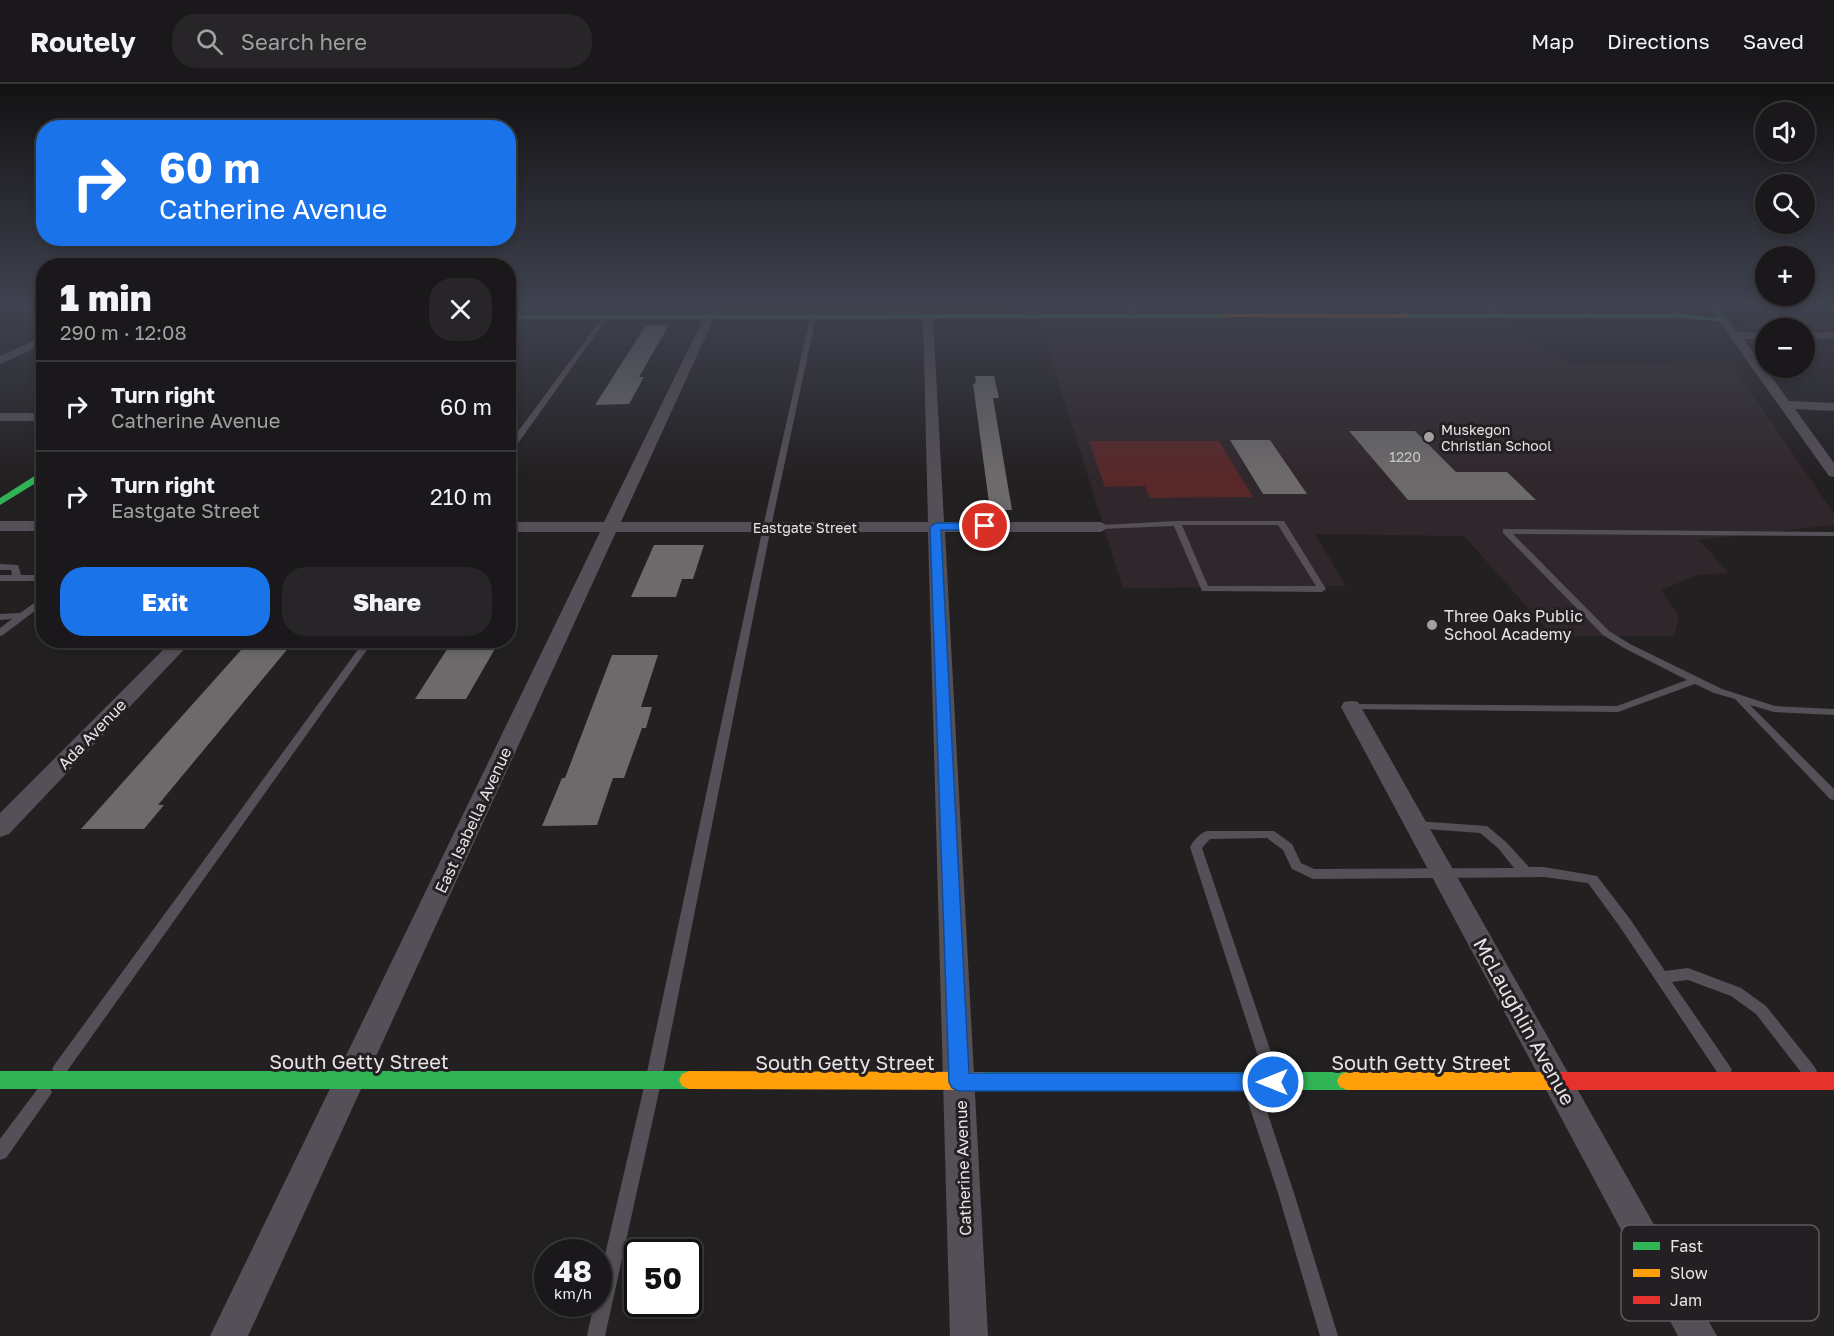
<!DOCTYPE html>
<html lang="en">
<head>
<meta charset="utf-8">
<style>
  :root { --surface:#1a181a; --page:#272527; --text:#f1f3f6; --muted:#9fa0a2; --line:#383739; --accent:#1a73e8 }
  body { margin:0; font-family:"Golos Text",sans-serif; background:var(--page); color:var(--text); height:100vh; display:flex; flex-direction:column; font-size:22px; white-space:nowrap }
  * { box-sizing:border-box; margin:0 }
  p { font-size:20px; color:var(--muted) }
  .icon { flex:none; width:33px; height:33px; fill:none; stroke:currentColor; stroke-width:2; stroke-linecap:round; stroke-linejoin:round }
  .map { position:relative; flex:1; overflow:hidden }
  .side { position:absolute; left:36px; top:174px; width:480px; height:390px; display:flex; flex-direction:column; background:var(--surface); border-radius:24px; box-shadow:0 3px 9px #0003,0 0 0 2px var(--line) }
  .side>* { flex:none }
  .top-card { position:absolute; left:36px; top:36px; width:480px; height:126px; border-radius:24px; box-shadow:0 3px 9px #0003,0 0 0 2px var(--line); background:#1a73e8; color:#fff; overflow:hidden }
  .fabs { position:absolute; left:1755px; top:18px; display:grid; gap:12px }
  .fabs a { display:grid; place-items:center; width:60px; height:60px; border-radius:50%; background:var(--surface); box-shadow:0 3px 9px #0003,0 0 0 2px var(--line); font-size:30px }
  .speed { position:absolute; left:534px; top:1155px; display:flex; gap:12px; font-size:30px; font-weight:700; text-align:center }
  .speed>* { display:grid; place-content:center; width:78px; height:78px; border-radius:50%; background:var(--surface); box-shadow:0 3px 9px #0003,0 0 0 2px var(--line); line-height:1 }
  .speed small { font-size:15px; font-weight:400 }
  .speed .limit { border:3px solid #111; border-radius:9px; background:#fff; color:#111 }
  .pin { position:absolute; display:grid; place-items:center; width:51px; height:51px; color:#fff; margin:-26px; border:3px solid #fff; border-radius:50%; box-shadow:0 2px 6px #0007 }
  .me { position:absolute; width:66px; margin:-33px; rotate:270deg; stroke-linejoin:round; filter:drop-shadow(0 0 4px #0008) }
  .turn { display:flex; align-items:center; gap:21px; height:126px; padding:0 24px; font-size:27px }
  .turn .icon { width:78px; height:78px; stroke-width:2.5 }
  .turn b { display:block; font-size:42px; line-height:51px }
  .round { display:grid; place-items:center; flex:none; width:63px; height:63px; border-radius:24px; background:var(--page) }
  .headline { display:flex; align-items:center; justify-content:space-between; height:102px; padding:0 24px }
  h1 { font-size:36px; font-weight:800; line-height:45px }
  .cta { display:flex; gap:12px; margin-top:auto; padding:12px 24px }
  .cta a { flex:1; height:69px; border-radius:24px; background:var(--accent); color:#fff; font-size:24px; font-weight:800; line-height:69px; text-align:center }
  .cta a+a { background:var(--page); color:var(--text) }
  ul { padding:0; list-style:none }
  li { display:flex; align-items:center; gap:18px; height:90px; padding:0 24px; border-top:2px solid var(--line) }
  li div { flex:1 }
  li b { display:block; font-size:22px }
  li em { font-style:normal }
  header { display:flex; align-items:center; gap:36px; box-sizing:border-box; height:84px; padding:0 30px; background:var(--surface); border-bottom:2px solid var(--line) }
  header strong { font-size:28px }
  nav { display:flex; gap:33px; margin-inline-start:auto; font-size:21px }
  .search { width:420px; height:54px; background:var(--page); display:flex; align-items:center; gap:15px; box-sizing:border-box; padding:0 21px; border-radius:24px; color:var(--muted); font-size:22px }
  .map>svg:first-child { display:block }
  .built { fill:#30272c }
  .green { fill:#582829 }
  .building { fill:#6d6a6b }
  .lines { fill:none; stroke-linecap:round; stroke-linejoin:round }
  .lane { fill:#554f57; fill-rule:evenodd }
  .street { fill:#554f57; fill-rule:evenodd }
  .fast { fill:#30b455; fill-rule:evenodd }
  .slow { fill:#ff9f0a; fill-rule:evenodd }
  .jam { fill:#e5322d; fill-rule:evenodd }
  .route { fill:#1a73e8; stroke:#114b97; stroke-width:1.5 }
  .poi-dot { fill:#a29fa1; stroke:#241f22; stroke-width:2 }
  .labels { text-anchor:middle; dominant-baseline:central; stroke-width:6; stroke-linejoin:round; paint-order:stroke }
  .far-poi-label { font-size:14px; fill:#e7e4e6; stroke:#241f22; text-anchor:start }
  .number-label { font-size:14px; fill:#c8c6c7 }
  .far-street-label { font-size:14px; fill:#e7e4e6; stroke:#241f22 }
  .poi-label { font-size:16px; fill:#e7e4e6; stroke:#241f22; text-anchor:start }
  .street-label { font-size:16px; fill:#e7e4e6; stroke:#241f22 }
  .near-street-label { font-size:20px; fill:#e7e4e6; stroke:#241f22 }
  .key { fill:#241f22; stroke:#5e5a5d; stroke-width:1.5 }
  .key-label { font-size:16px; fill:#e7e4e6 }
</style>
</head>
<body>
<header>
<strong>Routely</strong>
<div class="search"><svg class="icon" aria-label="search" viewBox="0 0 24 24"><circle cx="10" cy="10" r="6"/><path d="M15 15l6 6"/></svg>Search here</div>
<nav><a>Map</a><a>Directions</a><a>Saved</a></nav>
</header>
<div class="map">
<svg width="1834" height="1252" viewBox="0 0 1834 1252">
  <rect width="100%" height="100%" fill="#232022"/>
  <g class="built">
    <path d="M1729 219H1834V245H1750Z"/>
    <path d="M1040 239H1510L1570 280 1733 282 1834 430V441L1699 456 1729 489 1698 491 1661 506 1679 532 1674 552H1553L1464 452 1315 450 1346 502 1123 504Z"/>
  </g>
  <g class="green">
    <path d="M734 219H1004L1006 227H730Z"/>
    <path d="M1089 357H1219L1253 413 1150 414 1145 402 1105 403Z"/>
  </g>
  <g class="building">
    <path d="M646 241H669L639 293H644L629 320 595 321Z"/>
    <path d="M975 292H994L999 314H993L1012 426H990L973 300 976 299Z"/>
    <path d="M1349 347H1415L1456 388H1507L1536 416H1408Z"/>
    <path d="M1230 356H1270L1307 410H1263Z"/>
    <path d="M654 461H704L693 495H682L676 513H631Z"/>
    <path d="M250 556H295L158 721H164L144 745H81Z"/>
    <path d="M453 556H500L466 615H415Z"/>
    <path d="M612 571H658L641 623H652L646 644H642L624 694H613L597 741 542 742 562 694H565Z"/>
  </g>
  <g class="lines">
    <g class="lane">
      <path d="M613 219H618L511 369H508V361Z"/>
      <path d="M1218 219H1223L1232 234H1228Z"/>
      <path d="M1391 219H1396L1413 232 1408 233Z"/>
      <path d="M1567 219H1573L1595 233 1590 234Z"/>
      <path d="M813 231 816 233 771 443 663 988 660 993 655 995 650 993 647 988 763 443 810 233Z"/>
      <path d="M1177 437H1284L1326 505 1322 508 1202 507 1174 442 1101 445 1097 443 1101 441ZM1182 441H1278L1316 502H1208Z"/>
      <path d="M1503 445 1834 448V452L1513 450 1609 547 1630 560 1722 605 1775 622 1834 625V631L1774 628 1750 621 1834 705V716L1830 715 1735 615 1714 609 1695 600 1618 628 1347 625 1346 623 1351 620 1617 622 1687 596 1624 564 1603 551 1503 449Z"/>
      <path d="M0 480 18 481 21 491H44V497H0V491H12L11 486H0Z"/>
      <path d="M44 512V520L3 551 0 552V544L12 535 0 536V530L20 529Z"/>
      <path d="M365 556H374L65 990 60 992 55 990 52 985 55 980Z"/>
      <path d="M1416 737 1487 742 1506 758 1529 783H1544L1597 792 1630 835 1665 887 1688 884 1741 904 1766 922 1814 982 1817 987 1814 992 1809 994 1804 992 1756 930 1731 912 1688 896 1672 898 1729 981 1732 986 1729 991 1724 993 1719 991 1620 843 1588 799 1544 793 1313 795 1292 785 1283 766 1267 754 1210 755 1202 764 1278 989 1275 994 1270 996 1265 994 1190 763C1193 757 1200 749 1207 747H1274L1292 760 1301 779 1314 785 1514 784 1498 764 1480 749 1412 744 1410 741 1412 738Z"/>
      <path d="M652 996 657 998 660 1003 605 1252H587L594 1220H598V1201L644 1003 647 998Z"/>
      <path d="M1252 999 1257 1001 1260 1006 1294 1109 1338 1252H1320L1278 1109 1244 1006 1247 1001Z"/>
      <path d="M44 1001 49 1003 52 1008 49 1013 6 1074 0 1076V1055L39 1003Z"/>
    </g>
    <g class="street">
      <path d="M510 219H521L508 229Z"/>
      <path d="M711 219H721L621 438H928L923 233 928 230 933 233 944 438H1101L1109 443 1101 448H945L988 1252H950L928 448H616L248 1252H210L600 448H508V438H604Z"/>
      <path d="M1023 219H1033L1037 233 1036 235H1028Z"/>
      <path d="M1123 219H1133L1141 233 1140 235H1132Z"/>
      <path d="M1302 219H1313L1326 232 1325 234H1317Z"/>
      <path d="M1477 219H1489L1506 232 1505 234H1497Z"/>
      <path d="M1652 219H1665L1688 232 1687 234H1679Z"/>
      <path d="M1706 219H1716L1737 248 1766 249V255H1743L1789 317 1834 319V327L1795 325 1834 379V393L1829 392Z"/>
      <path d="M1834 248V254L1804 255V249Z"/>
      <path d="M44 252V260L0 280V272Z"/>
      <rect x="0" y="329" width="44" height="8"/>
      <rect x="0" y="437" width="44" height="10"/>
      <path d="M173 556H193L9 750 0 753V729Z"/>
      <path d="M1351 617 1358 618 1361 623 1717 1252H1678L1341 623 1344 618Z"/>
    </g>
    <g class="fast">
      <path d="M1683 230 1724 235 1721 237 1683 234H1406L1403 232 1406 230Z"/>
      <path d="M508 231 1223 230 1226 232 1223 234 508 235Z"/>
      <path d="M44 386V394L0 421V414Z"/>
      <path d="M0 987H689L696 990 699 996 696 1002 689 1005H0Z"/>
      <path d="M984 988H1347L1354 991 1357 997 1354 1003 1347 1006H984L977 1003 974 997 977 991Z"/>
    </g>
    <g class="slow">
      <path d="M1223 230H1406L1409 232 1406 234 1221 233Z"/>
      <path d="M689 987 984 988 991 991 994 997 991 1003 984 1006 689 1005 682 1002 679 996 682 990Z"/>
      <path d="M1347 988H1556L1563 991 1566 997 1563 1003 1556 1006H1347L1340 1003 1337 997 1340 991Z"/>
    </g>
    <path class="jam" d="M1556 988H1834V1006H1556L1549 1003 1546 997 1549 991Z"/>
  </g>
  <linearGradient id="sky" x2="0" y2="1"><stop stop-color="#131213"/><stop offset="0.56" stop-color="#3f424f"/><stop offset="1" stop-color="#3f424f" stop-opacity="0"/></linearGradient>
  <rect width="1834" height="394" fill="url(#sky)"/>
  <path class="route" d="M936 439H985L990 442 985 446H941L969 989H1273L1280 992 1283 998 1280 1004 1273 1007H959L952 1004 949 998 930 443Z"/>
  <g class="poi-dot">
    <circle cx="1429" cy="353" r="6"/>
    <circle cx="1432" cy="541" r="6"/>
  </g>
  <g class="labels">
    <g class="far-poi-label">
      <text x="1441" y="345">Muskegon<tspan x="1441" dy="16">Christian School</tspan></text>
    </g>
    <g class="number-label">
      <text x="1405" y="372">1220</text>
    </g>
    <g class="far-street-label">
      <text x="805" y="443">Eastgate Street</text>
    </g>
    <g class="poi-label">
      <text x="1444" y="532">Three Oaks Public<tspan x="1444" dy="18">School Academy</tspan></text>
    </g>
    <g class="street-label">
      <text transform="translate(92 650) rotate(-46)">Ada Avenue</text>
      <text transform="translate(473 736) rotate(-65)">East Isabella Avenue</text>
      <text transform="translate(963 1084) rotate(-92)">Catherine Avenue</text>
    </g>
    <g class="near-street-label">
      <text transform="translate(1525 937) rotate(61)">McLaughlin Avenue</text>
      <text x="359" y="977">South Getty Street</text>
      <text x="845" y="978">South Getty Street</text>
      <text x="1421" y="978">South Getty Street</text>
    </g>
  </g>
  <rect x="1621" y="1141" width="198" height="96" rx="9" class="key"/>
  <rect x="1633" y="1158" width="27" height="8" fill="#30b455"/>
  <rect x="1633" y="1185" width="27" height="8" fill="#ff9f0a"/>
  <rect x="1633" y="1212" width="27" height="8" fill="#e5322d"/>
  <g class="key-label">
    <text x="1670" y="1168">Fast</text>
    <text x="1670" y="1195">Slow</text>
    <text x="1670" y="1222">Jam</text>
  </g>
</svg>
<div class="fabs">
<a><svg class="icon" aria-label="sound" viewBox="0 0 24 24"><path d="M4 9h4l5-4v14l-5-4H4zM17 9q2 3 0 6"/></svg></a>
<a><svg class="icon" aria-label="search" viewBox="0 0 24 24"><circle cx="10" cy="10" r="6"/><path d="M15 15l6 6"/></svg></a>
<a>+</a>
<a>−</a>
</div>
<div class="speed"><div>48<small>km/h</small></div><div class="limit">50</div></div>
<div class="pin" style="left:985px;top:442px;background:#d93025"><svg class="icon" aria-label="arrive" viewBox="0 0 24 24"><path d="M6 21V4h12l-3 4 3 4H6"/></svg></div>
<svg class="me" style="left:1273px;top:998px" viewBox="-20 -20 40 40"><circle r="17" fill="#1a73e8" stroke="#fff" stroke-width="3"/><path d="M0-11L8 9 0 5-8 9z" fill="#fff"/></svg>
<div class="top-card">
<div class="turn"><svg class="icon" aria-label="right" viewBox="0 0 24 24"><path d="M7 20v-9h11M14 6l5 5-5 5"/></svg><div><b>60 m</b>Catherine Avenue</div></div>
</div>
<section class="side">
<div class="headline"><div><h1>1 min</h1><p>290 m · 12:08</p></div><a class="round"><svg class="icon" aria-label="close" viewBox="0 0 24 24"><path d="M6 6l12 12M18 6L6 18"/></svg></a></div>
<ul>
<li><svg class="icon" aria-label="right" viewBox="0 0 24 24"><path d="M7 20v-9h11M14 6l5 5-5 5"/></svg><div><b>Turn right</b><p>Catherine Avenue</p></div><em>60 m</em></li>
<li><svg class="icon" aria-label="right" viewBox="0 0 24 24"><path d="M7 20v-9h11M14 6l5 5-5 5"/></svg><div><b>Turn right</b><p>Eastgate Street</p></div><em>210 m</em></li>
</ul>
<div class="cta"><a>Exit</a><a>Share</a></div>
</section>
</div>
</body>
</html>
